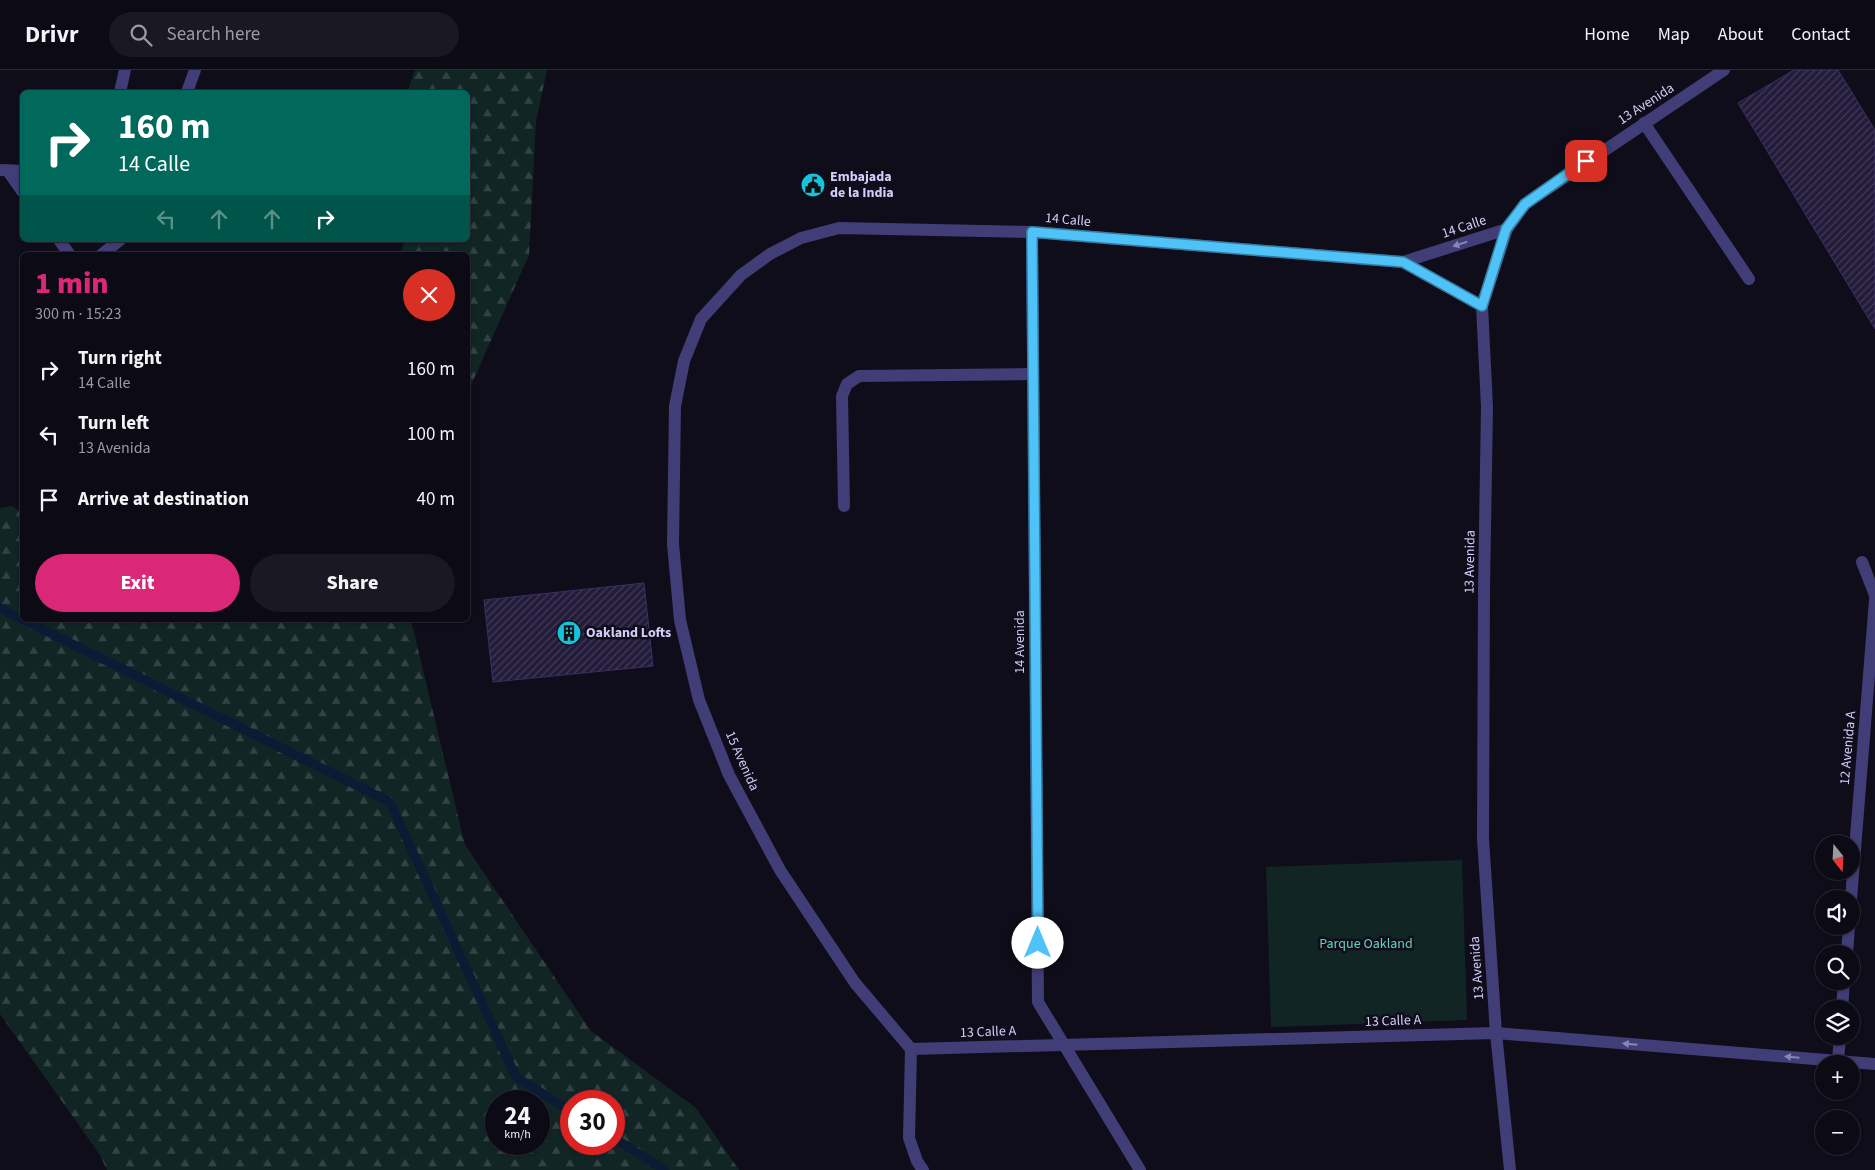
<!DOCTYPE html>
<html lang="en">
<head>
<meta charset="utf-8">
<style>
  :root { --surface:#0c0a14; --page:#1a1822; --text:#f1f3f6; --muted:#9a9aa0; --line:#2c2b34; --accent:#db2777 }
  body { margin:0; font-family:"Source Sans 3",sans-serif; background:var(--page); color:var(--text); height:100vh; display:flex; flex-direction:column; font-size:19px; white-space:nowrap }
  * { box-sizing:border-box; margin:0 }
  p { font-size:16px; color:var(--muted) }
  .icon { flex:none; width:28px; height:28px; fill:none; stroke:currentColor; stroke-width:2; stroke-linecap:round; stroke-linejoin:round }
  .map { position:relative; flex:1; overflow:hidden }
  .details { position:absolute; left:20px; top:182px; width:450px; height:370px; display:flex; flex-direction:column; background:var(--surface); border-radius:8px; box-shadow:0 1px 4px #0004,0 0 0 1px var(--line) }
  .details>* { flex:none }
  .top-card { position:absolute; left:20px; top:20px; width:450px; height:152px; border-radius:8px; box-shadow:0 1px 4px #0004,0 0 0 1px var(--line); background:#00695c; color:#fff; overflow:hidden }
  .needle { width:32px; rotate:162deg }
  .controls { position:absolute; left:1815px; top:765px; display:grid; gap:10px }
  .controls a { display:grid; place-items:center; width:45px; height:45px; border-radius:50%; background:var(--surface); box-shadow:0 1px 4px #0004,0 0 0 1px var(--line); font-size:25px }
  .speed { position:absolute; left:485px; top:1020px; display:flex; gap:10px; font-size:25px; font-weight:700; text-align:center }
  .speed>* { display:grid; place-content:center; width:65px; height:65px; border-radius:50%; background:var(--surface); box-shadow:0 1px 4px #0004,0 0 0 1px var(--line); line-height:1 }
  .speed small { font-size:12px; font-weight:400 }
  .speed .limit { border:8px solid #d22; background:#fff; color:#111 }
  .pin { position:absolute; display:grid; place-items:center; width:42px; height:42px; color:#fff; margin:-21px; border-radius:10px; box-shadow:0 2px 8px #0006 }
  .me { position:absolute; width:55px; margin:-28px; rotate:0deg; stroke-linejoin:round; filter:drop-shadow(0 0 4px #0008) }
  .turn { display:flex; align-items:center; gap:18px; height:105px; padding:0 15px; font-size:22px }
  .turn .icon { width:65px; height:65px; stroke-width:2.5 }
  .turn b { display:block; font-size:35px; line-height:42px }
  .lanes { display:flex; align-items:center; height:48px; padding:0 15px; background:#0003; justify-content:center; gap:25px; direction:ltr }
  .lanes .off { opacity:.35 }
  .round { display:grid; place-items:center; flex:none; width:52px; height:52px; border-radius:26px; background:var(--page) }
  .headline { display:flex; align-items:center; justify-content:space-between; height:85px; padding:0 15px }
  h1 { font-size:30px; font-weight:800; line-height:38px; color:var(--accent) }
  .cta { display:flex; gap:10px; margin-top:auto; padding:10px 15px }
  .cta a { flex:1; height:58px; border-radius:30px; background:var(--accent); color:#fff; font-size:20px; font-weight:800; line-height:58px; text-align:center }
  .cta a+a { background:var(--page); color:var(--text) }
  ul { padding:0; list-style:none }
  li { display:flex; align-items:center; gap:15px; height:65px; padding:0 15px }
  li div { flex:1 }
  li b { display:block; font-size:19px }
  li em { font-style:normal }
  header { display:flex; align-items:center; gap:30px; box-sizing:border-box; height:70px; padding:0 25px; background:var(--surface); border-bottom:1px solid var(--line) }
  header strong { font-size:24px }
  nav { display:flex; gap:28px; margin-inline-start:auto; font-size:18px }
  .search { width:350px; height:45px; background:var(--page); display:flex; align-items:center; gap:12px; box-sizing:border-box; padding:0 18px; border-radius:28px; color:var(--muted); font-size:19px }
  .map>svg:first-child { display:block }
  .forest { fill:url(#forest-firs); fill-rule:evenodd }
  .park { fill:#112524 }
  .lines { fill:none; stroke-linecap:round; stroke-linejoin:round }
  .stream { stroke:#0d1a34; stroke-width:9 }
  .building { fill:url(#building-hatch); stroke:#3b2f64 }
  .service { stroke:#413d76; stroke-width:12 }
  .minor { stroke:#413d76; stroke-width:12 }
  .oneway { fill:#8a85b8 }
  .route-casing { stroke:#337fa1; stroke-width:12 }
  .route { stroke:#4fc3f7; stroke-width:9 }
  .labels { text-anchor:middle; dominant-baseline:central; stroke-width:5; stroke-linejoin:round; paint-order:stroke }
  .street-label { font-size:14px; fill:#d3cdfa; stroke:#100d1b }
  .poi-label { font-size:14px; font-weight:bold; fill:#d3cdfa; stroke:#100d1b; text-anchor:start }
  .park-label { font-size:14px; fill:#61d1b8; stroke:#100d1b }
</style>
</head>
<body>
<header>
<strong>Drivr</strong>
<div class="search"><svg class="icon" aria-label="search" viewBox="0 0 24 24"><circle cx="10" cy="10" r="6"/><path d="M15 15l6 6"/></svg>Search here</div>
<nav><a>Home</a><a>Map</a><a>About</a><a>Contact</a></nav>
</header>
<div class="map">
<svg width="1875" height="1100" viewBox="0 0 1875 1100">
  <defs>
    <pattern id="forest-firs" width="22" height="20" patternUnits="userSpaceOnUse" patternTransform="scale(1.25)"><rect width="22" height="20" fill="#112524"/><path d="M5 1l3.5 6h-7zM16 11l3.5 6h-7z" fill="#334345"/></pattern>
    <pattern id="building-hatch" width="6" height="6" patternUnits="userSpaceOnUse" patternTransform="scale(1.25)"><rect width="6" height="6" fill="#221b3a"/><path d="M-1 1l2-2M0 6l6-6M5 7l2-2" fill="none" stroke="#413b57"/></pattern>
  </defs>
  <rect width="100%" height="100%" fill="#100d1b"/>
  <g class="forest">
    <path d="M415 0H547L536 52 529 185 468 322V185H399L406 170H468V22H407Z"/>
    <path d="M12 436 22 443V550H411L465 775 591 961 696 1038 739 1100H107L100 1085 0 944V438ZM496 1031H539V1074H496ZM571 1031H614V1074H571Z"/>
  </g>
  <path class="park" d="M1462 790 1467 950 1271 957 1266 797Z"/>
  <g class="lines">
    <g class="stream">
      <path d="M0 538 22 549"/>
      <path d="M24 550 390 732 516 1007 571 1041"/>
      <path d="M614 1068 664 1100"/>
    </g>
  </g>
  <g class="building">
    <path d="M1794 0H1838L1875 60V259L1738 33Z"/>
    <path d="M644 513 653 596 493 612 484 530Z"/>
  </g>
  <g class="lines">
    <path class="service" d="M1644 53 1749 209"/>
    <g class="minor">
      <path d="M120 22 125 0"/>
      <path d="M187 22 195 0"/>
      <path d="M2 100 22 101"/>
      <path d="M8 101 22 121"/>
      <path d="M1032 162 1038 932 1140 1100"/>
      <path d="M59 170 70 185"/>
      <path d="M101 185 120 170"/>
      <path d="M1403 192 1482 236"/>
      <path d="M844 436 842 326 847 314 859 306 1033 304"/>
      <path d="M1862 492 1875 525"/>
      <path d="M1851 829 1875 530"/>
      <path d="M1847 884 1849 856"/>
      <path d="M1842 939 1844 911"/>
      <path d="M911 979 1496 963 1875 994"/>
      <path d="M1838 991 1840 966"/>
      <path d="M923 1100 917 1091 909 1068 911 979 855 913 780 800 729 705 699 630 680 550 673 474 675 336 684 291 701 249 741 205 770 184 801 168 839 158 1032 162 1403 192 1507 159"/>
      <path d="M1510 1100 1496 963 1483 769 1484 519 1487 337 1482 236 1507 159 1525 134 1724 0"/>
    </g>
  </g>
  <defs><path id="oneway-solid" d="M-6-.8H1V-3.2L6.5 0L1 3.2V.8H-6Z" transform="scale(1.25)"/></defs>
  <g class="oneway">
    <use href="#oneway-solid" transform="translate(1460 174) rotate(162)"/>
    <use href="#oneway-solid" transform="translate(1630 974) rotate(-175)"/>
    <use href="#oneway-solid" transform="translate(1792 987) rotate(-175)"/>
  </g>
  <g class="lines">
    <defs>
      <path id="route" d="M1038 873 1032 162 1403 192 1482 236 1506 159 1525 134 1586 91"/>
    </defs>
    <use href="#route" class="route-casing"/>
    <use href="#route" class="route"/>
  </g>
  <defs>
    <symbol id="civic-disc" viewBox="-11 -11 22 22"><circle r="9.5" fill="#17c2dc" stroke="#100d1b"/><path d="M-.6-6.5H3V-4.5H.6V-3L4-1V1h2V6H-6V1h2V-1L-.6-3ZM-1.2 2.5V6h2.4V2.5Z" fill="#111"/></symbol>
    <symbol id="building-disc" viewBox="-11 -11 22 22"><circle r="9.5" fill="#17c2dc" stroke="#100d1b"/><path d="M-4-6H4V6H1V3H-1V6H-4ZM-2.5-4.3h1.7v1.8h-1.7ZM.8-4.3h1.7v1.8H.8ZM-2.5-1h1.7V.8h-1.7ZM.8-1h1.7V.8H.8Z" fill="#111"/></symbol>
  </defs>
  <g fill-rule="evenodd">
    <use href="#civic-disc" x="799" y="101" width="28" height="28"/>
    <use href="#building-disc" x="555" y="549" width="28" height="28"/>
  </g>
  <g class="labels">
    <g class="street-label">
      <text transform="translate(1646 34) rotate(-33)">13 Avenida</text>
      <text transform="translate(1068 150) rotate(5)">14 Calle</text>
      <text transform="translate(1464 157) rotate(-18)">14 Calle</text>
      <text transform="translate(1470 492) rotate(-89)">13 Avenida</text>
      <text transform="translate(1020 572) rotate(-90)">14 Avenida</text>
      <text transform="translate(1848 678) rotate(-85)">12 Avenida A</text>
      <text transform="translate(742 691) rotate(66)">15 Avenida</text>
      <text transform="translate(1477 898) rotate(-94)">13 Avenida</text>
      <text transform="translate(1393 951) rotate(-2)">13 Calle A</text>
      <text transform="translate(988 962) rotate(-2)">13 Calle A</text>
    </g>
    <g class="poi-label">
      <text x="830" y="107">Embajada<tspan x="830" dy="16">de la India</tspan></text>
      <text x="586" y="563">Oakland Lofts</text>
    </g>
    <g class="park-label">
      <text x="1366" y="874">Parque Oakland</text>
    </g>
  </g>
</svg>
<div class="controls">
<a><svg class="needle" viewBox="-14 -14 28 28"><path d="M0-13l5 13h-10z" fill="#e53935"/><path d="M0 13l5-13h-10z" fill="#9a9aa0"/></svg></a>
<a><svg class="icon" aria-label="sound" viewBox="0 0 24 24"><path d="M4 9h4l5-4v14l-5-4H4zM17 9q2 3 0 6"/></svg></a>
<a><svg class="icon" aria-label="search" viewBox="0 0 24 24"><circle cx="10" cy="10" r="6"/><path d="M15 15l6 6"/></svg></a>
<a><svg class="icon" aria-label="layers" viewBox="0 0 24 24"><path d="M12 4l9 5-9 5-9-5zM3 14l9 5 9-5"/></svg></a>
<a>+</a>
<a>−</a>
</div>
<div class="speed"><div>24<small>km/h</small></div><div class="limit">30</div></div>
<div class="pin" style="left:1586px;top:91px;background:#d93025"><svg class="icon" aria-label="arrive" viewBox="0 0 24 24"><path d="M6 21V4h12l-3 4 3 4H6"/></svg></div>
<svg class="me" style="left:1038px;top:873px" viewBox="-20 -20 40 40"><circle r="19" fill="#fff"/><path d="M0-13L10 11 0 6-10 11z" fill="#4fc3f7"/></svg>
<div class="top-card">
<div class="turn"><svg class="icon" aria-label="right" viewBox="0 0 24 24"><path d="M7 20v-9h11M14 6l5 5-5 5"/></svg><div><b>160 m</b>14 Calle</div></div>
<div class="lanes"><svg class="icon off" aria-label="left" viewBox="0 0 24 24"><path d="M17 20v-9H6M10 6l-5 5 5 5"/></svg><svg class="icon off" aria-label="ahead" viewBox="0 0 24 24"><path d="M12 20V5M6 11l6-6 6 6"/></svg><svg class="icon off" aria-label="ahead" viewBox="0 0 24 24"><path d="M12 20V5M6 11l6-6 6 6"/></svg><svg class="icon" aria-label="right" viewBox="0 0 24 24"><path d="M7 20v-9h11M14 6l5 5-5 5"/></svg></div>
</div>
<section class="details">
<div class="headline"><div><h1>1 min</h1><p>300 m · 15:23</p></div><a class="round" style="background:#d93025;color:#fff"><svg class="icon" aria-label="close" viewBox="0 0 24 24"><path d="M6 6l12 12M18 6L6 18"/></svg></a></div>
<ul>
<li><svg class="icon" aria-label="right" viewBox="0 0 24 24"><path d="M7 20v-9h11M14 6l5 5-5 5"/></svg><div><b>Turn right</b><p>14 Calle</p></div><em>160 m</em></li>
<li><svg class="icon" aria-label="left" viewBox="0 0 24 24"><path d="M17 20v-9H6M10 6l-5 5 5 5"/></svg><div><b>Turn left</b><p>13 Avenida</p></div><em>100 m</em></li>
<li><svg class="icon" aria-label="arrive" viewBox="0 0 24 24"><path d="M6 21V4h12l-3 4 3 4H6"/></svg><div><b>Arrive at destination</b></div><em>40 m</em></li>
</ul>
<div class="cta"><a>Exit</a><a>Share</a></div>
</section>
</div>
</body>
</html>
